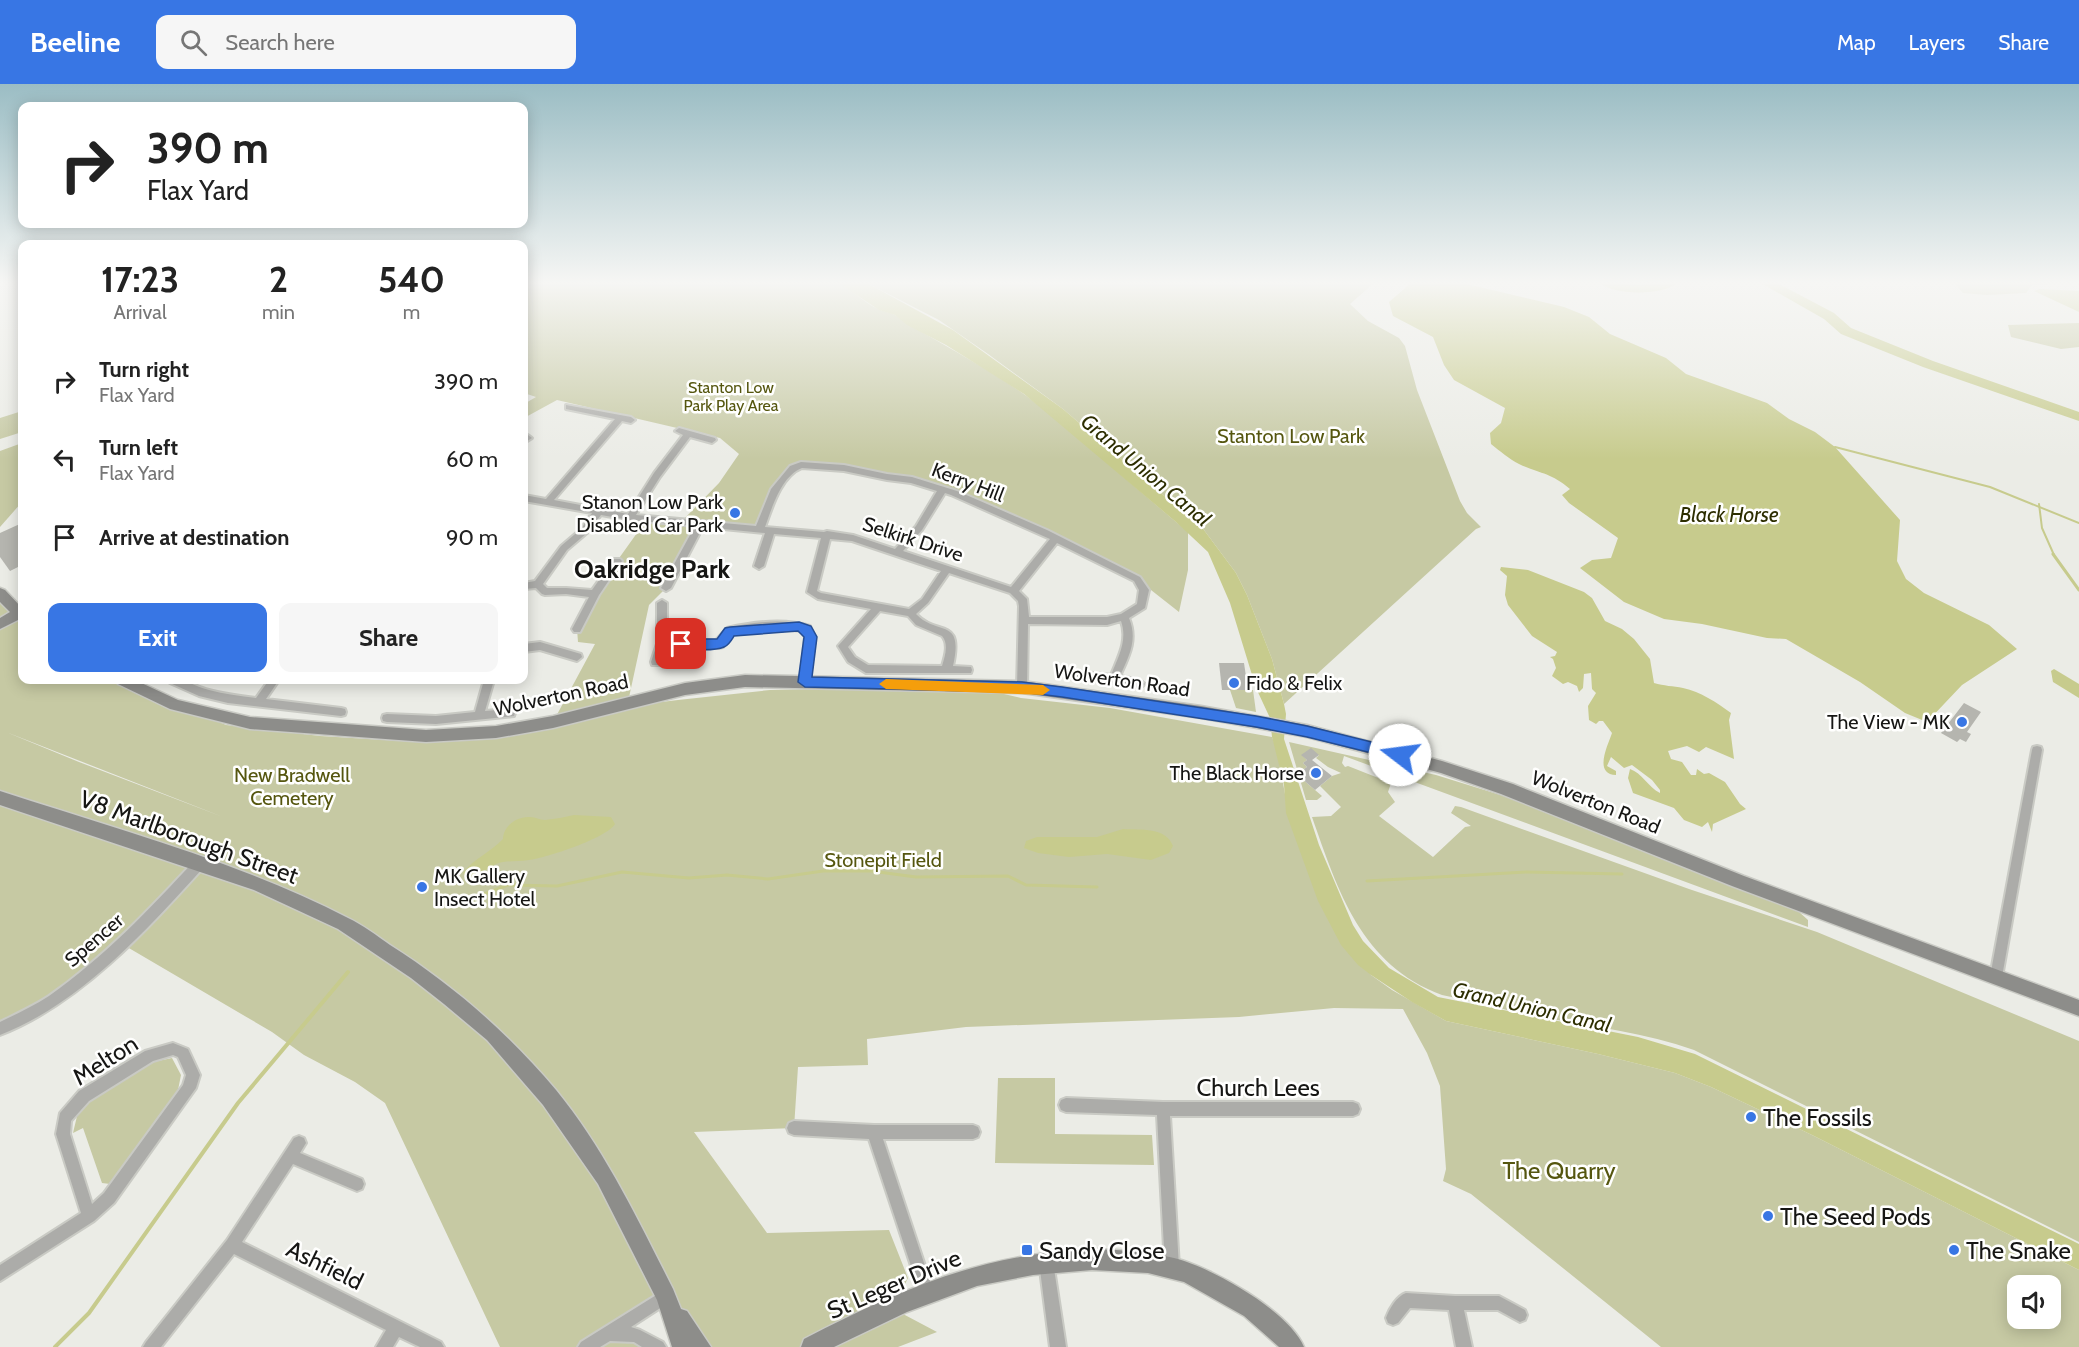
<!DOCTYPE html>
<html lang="en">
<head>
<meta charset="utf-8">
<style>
  :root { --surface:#fff; --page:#f6f6f6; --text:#222; --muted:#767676; --accent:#3876e4 }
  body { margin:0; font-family:Cabin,sans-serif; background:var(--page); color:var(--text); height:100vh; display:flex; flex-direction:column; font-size:22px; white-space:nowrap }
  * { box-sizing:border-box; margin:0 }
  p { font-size:20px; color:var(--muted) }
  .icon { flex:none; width:33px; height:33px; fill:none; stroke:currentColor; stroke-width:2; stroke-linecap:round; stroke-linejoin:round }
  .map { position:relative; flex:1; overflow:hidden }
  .details { position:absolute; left:18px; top:156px; width:510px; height:444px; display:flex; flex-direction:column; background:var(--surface); border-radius:12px; box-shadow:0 3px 15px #0003 }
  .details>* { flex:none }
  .guide { position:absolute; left:18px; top:18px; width:510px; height:126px; border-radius:12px; box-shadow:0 3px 15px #0003; background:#fff; color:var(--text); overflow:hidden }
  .tools { position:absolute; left:2007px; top:1191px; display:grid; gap:12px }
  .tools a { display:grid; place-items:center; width:54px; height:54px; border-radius:12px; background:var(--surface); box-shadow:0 3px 15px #0003; font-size:30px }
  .pin { position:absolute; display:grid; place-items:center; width:51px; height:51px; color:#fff; margin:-26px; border-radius:12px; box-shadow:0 3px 9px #0006 }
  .me { position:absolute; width:66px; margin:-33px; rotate:285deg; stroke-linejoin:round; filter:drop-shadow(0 0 4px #0008) }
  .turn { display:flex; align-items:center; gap:21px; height:126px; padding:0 30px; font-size:27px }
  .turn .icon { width:78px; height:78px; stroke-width:2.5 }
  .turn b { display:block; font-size:42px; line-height:51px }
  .eta { display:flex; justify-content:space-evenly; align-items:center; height:102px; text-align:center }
  .eta b { font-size:36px; font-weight:800; line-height:42px }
  .action { display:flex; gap:12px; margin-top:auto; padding:12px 30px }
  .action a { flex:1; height:69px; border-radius:12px; background:var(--accent); color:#fff; font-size:24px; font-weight:800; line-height:69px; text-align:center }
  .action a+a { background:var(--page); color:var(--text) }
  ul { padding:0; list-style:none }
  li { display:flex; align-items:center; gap:18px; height:78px; padding:0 30px }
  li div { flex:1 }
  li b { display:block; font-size:22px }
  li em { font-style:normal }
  header { display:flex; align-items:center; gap:36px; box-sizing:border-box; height:84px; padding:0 30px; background:var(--accent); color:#fff }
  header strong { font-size:28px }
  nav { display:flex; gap:33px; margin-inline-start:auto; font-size:21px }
  .search { width:420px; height:54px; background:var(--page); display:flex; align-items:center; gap:15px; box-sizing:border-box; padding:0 21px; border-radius:12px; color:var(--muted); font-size:22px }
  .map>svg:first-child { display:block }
  .green { fill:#c6c9a3; fill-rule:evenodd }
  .water { fill:#c7cb8d }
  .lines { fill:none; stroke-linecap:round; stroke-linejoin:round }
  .stream-far2 { stroke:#c7cb8d; stroke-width:2 }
  .stream-far1 { stroke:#c7cb8d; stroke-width:3 }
  .stream { stroke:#c7cb8d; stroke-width:4 }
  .river { fill:#c7cb8d; fill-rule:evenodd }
  .building { fill:#b5b5af }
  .street-casing { stroke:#c9cac4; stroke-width:4 }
  .secondary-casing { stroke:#c9cac4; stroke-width:3 }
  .street { fill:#acaca9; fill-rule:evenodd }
  .secondary { fill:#8d8d8a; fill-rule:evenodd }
  .route { fill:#3876e4; stroke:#244d94; stroke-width:1.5 }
  .slow { fill:#f59e0b }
  .poi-dot { fill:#3876e4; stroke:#fffffe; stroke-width:2 }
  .labels { text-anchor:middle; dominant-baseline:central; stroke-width:5; stroke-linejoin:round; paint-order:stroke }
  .far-park-label { font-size:16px; fill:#55560f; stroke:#fffffe }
  .park-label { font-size:20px; fill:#55560f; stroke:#fffffe }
  .street-label { font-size:20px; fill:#161614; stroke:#fffffe }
  .poi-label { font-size:20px; fill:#161614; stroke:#fffffe; text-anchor:end }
  .water-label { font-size:21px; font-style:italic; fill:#2d2e00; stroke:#fffffe }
  .near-street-label { font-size:24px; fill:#161614; stroke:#fffffe }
  .near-poi-label { font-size:24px; fill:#161614; stroke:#fffffe; text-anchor:start }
  .near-park-label { font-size:24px; fill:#55560f; stroke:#fffffe }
  .district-label { font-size:26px; font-weight:bold; fill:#161614; stroke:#fffffe }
</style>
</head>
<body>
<header>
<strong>Beeline</strong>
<div class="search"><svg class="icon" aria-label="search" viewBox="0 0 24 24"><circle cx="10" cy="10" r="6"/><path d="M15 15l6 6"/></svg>Search here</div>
<nav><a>Map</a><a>Layers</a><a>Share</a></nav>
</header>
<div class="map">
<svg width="2079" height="1263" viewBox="0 0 2079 1263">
  <rect width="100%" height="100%" fill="#ebece6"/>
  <g class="green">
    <path d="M524 198H837C850 203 864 219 878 225 884 228 890 228 895 231 943 263 997 287 1042 324 1091 364 1139 407 1188 448V486L1179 528 1137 495 954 409 912 396 844 384 801 381 776 405 759 445 700 441 666 504 649 521 628 618 553 638 595 560 578 558 577 545 617 477 647 435 680 439 719 399 739 370 720 354 557 316 524 334V320L536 313 524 309Z"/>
    <path d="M865 198H1375L1350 220 1368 237 1399 254 1405 262 1417 306 1460 417 1467 429 1481 443 1476 445 1284 620 1272 575 1247 511 1236 489 1204 446 1063 325 988 270 939 236Z"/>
    <path d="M1953 198H2068V199L2032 201 2026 209 1987 211 1963 209Z"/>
    <path d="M2079 239V263L2061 265 2011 253 2008 241Z"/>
    <path d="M22 327V348L0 355V334Z"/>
    <path d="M22 359V418L0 443V367Z"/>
    <path d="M0 509 22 532V596H123L226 641 320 652 417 658 470 656 554 643 653 619 678 616 770 606 969 602 1021 614 1110 624 1272 653 1277 667 1285 710 1371 891 1392 906 1446 937 1598 970 1675 989 1711 1003 1814 1052 2079 1186V1263H1661L1471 1110 1443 1097 1446 1085 1440 1002 1427 969 1403 925 1334 924 1239 933 966 943 867 955 868 981 798 983 794 1044 694 1048 767 1149 889 1146 908 1194 902 1206 847 1245 903 1230 937 1248 898 1263H700L665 1212 609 1249 658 1263H500L385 1019 355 998 304 971 272 948 122 860 103 876 0 945ZM6 648 223 733 79 678ZM2018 1202H2050V1234H2018Z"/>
    <path d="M1230 606H1253L1256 628 1236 624Z"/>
    <path d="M1289 658 1436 691 1507 713 1798 827 1808 836V843L1344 672 1342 679 1345 683 1348 682 1391 699 1388 708 1395 718 1379 732 1433 773 1465 743 1471 742 1451 729 1455 722 1461 723 1689 805 1817 848 2079 957V1158L1694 966C1645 949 1596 943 1546 934 1511 928 1477 918 1442 911 1361 881 1338 807 1312 733L1331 732 1341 723 1320 702 1332 692 1341 689 1328 683 1316 674 1319 671H1302L1307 676 1303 679 1307 683 1301 687 1305 691 1301 694 1322 712 1317 716H1306Z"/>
    <path d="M172 974 181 991 177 1011 110 1100 102 1099 83 1044 73 1049 78 1028 91 1014 148 979Z"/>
    <path d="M998 994H1055V1050L1152 1051 1154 1081 995 1079Z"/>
  </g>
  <g class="water">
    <path d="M837 198H865L953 246 1063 325 1204 446 1236 489 1247 511 1272 575 1284 620 1286 630 1284 655 1319 761 1353 841 1363 857 1389 884 1438 913 1638 953 1695 970 2079 1160V1186L1814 1052 1711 1003 1675 989 1598 970 1446 937 1412 918 1371 891 1358 881 1341 861 1318 817 1286 729 1284 701 1272 653 1270 634 1256 604 1230 519 1208 468 1176 438 1024 310 946 261 907 241 895 231 879 226Z"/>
    <path d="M1412 198H1458L1564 223 1589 233 1610 250 1666 274 1686 290 1767 319 1789 335 1815 348 1835 363 1900 436 1897 477 1906 495 1924 509 1989 541 2017 565 1962 601 1927 638 1905 629 1860 598 1786 555 1767 554 1702 540 1664 535 1624 518 1580 484 1592 476 1611 474 1618 454 1569 419 1562 411 1570 405C1550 388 1540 390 1519 380 1509 375 1500 367 1491 360L1490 349 1501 339 1505 324 1454 296 1444 281 1433 253 1393 232 1389 218Z"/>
    <path d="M2040 205 2079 207V228L2034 207Z"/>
    <path d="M1501 483 1528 486 1584 508 1592 514 1605 537 1622 545 1634 555 1650 575 1654 599C1664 602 1673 602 1683 604 1701 608 1716 618 1731 629L1729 636 1734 675 1706 663 1699 668 1687 662 1668 667 1671 675 1682 678 1691 691H1696L1697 685 1704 690 1709 689 1725 698 1740 720 1746 725 1713 740 1712 748 1708 738 1702 743 1684 736 1674 724 1633 709 1628 694 1630 685C1642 689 1648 703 1660 709V706L1652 696 1632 681 1624 684 1611 673 1607 682 1616 687V691C1593 690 1608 661 1612 649L1603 637H1599L1596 640 1589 636 1588 622 1596 609 1592 605 1591 589 1584 590 1583 604 1579 608 1577 602 1568 598 1563 600 1552 592 1556 584 1553 575 1550 573 1555 572 1557 568 1532 552 1508 521 1505 511 1507 492 1500 486Z"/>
    <path d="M2054 585 2079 600V614L2053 598 2051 587Z"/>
    <path d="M574 731 611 733 615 740C607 754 546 774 529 776 517 778 507 776 496 780 486 785 478 793 466 793L463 789C473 775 491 768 503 755 503 742 517 732 530 733 536 733 539 736 545 736 555 735 565 733 574 731Z"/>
    <path d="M1123 745C1141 746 1166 743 1173 762L1169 769 1151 776 1107 770 1069 773 1038 769 1024 764 1026 757 1037 753H1097Z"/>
  </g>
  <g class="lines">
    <g class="stream-far2">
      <path d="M1835 363 1990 403 2079 439"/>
      <path d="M2039 420 2042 444 2054 471"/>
    </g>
    <g class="stream-far1">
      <path d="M2053 470 2079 506"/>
      <path d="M1367 797 1526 788 1622 790"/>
      <path d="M445 812 466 817 508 801 557 802 622 788 689 794 727 791 768 795 823 787H871L916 793 1008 792 1026 801 1097 803"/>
    </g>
    <path class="stream" d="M55 1263 89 1229 238 1019 348 888"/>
    <g class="river">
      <path d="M1598 198 1639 201 1679 198C1663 212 1614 212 1598 198Z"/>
      <path d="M1759 198H1775L1834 229 1851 244 1933 277 2079 328V337L1923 283 1841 250 1824 235Z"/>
    </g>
  </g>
  <g class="building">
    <path d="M22 439V481L10 487 0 473V449Z"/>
    <path d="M1219 579H1244L1248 606H1222Z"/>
    <path d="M1964 619 1981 628 1967 648 1971 650 1966 658 1960 655 1957 658 1941 649Z"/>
    <path d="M1311 664 1319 671 1312 676 1332 692 1315 706 1301 694 1305 691 1301 687 1307 683 1303 679 1307 676 1301 671Z"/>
  </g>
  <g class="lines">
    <defs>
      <g id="street">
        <path d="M566 321 631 333 635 336 631 339 622 337 554 416 628 430 654 389 683 351 675 347 679 344 715 354 716 356 712 359 690 353 660 393 636 431 756 442 771 405 790 382 801 378 844 381 887 390 912 393 957 407 1047 446 1140 493 1149 506 1145 524 1129 534C1138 556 1129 572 1120 592L1140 596 1145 600 1140 604 1114 599 1067 594 1062 590 1067 586 1111 591C1118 573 1128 557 1121 537L1107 541 1028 540 1027 603 1026 606H1018L1017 603 1019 522 1018 517 1010 509 949 489 928 519 916 530C938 553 964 532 953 582L971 583 972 586 971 589H866L848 578 838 562 871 525 818 515 807 508 821 454 774 450 764 482 759 485 754 482 765 449 703 443 671 504 666 507 661 504 695 442 630 436 601 431 587 449 567 466 543 500 547 504H566L592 506 614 475H620L622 477 599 511 580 548H574L572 545 589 513 566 510 545 511 542 510 536 504 524 505V499L535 497 561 462 581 445 592 429 524 417V411L546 415 615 335 566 325ZM802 384 844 387 887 396 911 399 937 407 916 442 895 465 853 451 827 447 824 448 765 443C772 424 781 392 802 384ZM945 409 951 411 1050 455 1011 503 903 467 922 446ZM830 455 852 457 941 487 922 515 909 525 821 509 817 507ZM1057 459 1134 497 1139 506 1137 520 1121 530 1107 533H1029L1027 515 1019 507ZM880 527 908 532 916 541 942 552C949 560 945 572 942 582L868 581 855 573 848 563Z"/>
        <path d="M528 351 532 354 524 359V353Z"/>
        <path d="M662 516 667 519V556H716L727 544C753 538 784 534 810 542L815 553 809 601 805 602 800 598 805 553 803 547 779 545 733 550 723 563 719 564H666L660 581H652L651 578 657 560V519Z"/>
        <path d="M540 558 581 570 582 573 577 577 540 566 524 568V560Z"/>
        <path d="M169 596C186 594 193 602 209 606 224 610 240 612 256 614L269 596H279L266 615 341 624 345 625 346 628 345 631 341 632 228 619 199 612 170 599Z"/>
        <path d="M484 596H494L485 627 510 625 514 626 515 629 514 632 436 640 387 638 383 637 382 634 383 631 387 630 436 632 475 628Z"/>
        <path d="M2037 662 2041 663 2042 666 2002 893 2000 897 1996 899 1992 897 1990 893 2032 666 2033 663Z"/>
        <path d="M199 775 203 776 205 780 203 784C147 846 80 920 0 951V938C16 930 34 922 49 912 103 874 150 825 195 776Z"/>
        <path d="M173 959 188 965 200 991 196 1004 114 1119 94 1137 0 1197V1181L81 1129 56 1050 60 1029 79 1007 145 967ZM173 971 178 973 186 991 183 1001 104 1109 92 1120 70 1050 71 1037 89 1017 153 977Z"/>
        <path d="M1066 1014 1163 1018H1353L1358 1020 1360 1025 1358 1030 1353 1032H1170L1179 1183 1177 1188 1172 1190 1167 1188 1165 1183 1157 1031 1066 1028 1061 1026 1059 1021 1061 1016Z"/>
        <path d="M794 1037 874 1041H973L978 1043 980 1048 978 1053 973 1055H883L934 1209 932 1214 927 1216 922 1214 920 1209 869 1055 794 1051 789 1049 787 1044 789 1039Z"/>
        <path d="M299 1052 304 1054 306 1059 300 1069 362 1095 364 1100 362 1105 357 1107 293 1080 242 1158 441 1258 444 1263H420L399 1253 393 1263H376L386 1246 234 1170 161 1263H143L146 1258 227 1156 294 1054Z"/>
        <path d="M1046 1171 1051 1173 1053 1178 1066 1263H1050L1039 1178 1041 1173Z"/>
        <path d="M666 1205 671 1207 673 1212 671 1217 631 1243 640 1246 663 1258 666 1263H642L634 1258 610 1257 600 1263H578L581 1258Z"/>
        <path d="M1406 1209 1455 1212H1499L1525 1226 1527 1231 1525 1236 1520 1238 1498 1226H1464L1472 1263H1456L1449 1226 1410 1224 1398 1239 1393 1241 1388 1239 1386 1234C1389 1225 1397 1212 1406 1209Z"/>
      </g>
      <g id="secondary">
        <path d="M0 504 5 506 22 524V537L18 536 0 545V534L10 528 0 518Z"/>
        <path d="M745 591 1022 597 1201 622 1307 641 1442 677 1513 700 1744 792 2079 916V932L1732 802 1501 710 1441 689 1307 653 1201 634 1022 609 745 603 685 611 553 644 496 654 426 658 250 645 170 625 118 600 116 596H135L178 616 250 633 426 646 496 642 553 632 685 599Z"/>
        <path d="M0 707C116 745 240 778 348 834 363 841 377 852 390 861 453 901 508 949 556 1006 605 1066 638 1136 673 1205L681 1225 687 1227 711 1263H672L657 1216 598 1100 543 1021 487 956 444 920 411 894 338 845 254 806 0 721Z"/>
        <path d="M1092 1165C1120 1166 1147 1167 1174 1174 1211 1183 1289 1227 1304 1263H1279L1244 1232 1184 1198 1148 1189 1092 1186 1033 1191 977 1202 907 1228 834 1263H801L804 1255C901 1205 981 1170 1092 1165Z"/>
      </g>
    </defs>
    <use href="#street" class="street-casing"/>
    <use href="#secondary" class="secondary-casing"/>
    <use href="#street" class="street"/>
    <use href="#secondary" class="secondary"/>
  </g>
  <linearGradient id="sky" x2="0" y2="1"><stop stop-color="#9bbdc4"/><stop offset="0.53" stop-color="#f6f6f4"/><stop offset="1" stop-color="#f6f6f4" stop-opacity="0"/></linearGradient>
  <rect width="2079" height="375" fill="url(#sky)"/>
  <path class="route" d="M799 538 811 542 817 553 812 593 1022 598 1062 603 1256 632 1307 642 1400 665 1405 667 1407 671 1405 675 1400 676 1307 653 1256 643 1062 613 1022 608 805 603 798 598 804 553 798 547 734 552C731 557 729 561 724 563 715 567 680 567 674 560L681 555H717L725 544 730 543Z"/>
  <path class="slow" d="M886 595 1043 601 1050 606 1043 611 886 605 879 600Z"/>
  <g class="poi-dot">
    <circle cx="735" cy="429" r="6"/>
    <circle cx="1234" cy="599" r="6"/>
    <circle cx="1962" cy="638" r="6"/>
    <circle cx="1316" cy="689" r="6"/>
    <circle cx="422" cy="803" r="6"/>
    <circle cx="1751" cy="1033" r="6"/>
    <circle cx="1768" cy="1132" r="6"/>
    <rect x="1021" y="1160" width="12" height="12" rx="3"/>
    <circle cx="1954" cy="1166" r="6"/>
  </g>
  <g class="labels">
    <g class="far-park-label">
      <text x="731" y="303">Stanton Low<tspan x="731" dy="18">Park Play Area</tspan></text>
    </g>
    <g class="park-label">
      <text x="1291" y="352">Stanton Low Park</text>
      <text x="292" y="691">New Bradwell<tspan x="292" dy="23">Cemetery</tspan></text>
      <text x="883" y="776">Stonepit Field</text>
    </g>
    <g class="street-label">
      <text transform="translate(968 398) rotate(21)">Kerry Hill</text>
      <text transform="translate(913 455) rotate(18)">Selkirk Drive</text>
      <text transform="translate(1122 596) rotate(8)">Wolverton Road</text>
      <text transform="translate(561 611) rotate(-12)">Wolverton Road</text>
      <text transform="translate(1596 718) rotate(22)">Wolverton Road</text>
      <text transform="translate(94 856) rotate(-41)">Spencer</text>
    </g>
    <g class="poi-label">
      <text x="723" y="418">Stanon Low Park<tspan x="723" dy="23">Disabled Car Park</tspan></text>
      <text x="1246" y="599" text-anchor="start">Fido &amp; Felix</text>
      <text x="1950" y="638">The View - MK</text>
      <text x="1304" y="689">The Black Horse</text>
      <text x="434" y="792" text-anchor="start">MK Gallery<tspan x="434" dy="23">Insect Hotel</tspan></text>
    </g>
    <g class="water-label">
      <text transform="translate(1146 386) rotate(40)">Grand Union Canal</text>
      <text x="1729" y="430">Black Horse</text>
      <text transform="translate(1532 923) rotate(13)">Grand Union Canal</text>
    </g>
    <g class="near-street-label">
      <text transform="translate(189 753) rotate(20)">V8 Marlborough Street</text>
      <text transform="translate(105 976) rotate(-32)">Melton</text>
      <text x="1258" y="1003">Church Lees</text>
      <text transform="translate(325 1181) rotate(26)">Ashfield</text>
      <text transform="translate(894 1200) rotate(-23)">St Leger Drive</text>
    </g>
    <g class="near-poi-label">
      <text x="1763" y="1033">The Fossils</text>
      <text x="1780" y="1132">The Seed Pods</text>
      <text x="1039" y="1166">Sandy Close</text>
      <text x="1966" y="1166">The Snake</text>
    </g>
    <g class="near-park-label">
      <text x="1559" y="1086">The Quarry</text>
    </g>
    <g class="district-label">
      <text x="652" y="485">Oakridge Park</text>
    </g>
  </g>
</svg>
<div class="tools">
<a><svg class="icon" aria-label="sound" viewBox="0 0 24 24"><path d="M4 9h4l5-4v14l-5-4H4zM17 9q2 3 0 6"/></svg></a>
</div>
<div class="pin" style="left:681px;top:560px;background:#d93025"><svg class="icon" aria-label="arrive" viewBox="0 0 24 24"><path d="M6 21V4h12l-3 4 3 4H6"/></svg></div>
<svg class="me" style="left:1400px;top:671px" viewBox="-20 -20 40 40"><circle r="19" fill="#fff"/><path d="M0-13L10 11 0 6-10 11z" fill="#3876e4"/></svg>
<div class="guide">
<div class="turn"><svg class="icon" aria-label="right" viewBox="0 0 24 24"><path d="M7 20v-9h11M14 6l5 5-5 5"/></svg><div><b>390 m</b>Flax Yard</div></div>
</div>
<section class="details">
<div class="eta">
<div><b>17:23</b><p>Arrival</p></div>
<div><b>2</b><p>min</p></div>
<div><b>540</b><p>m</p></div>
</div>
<ul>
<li><svg class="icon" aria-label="right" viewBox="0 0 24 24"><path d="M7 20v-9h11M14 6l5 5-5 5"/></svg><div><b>Turn right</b><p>Flax Yard</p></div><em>390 m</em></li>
<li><svg class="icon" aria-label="left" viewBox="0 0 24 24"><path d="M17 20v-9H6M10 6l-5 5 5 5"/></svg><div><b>Turn left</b><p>Flax Yard</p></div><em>60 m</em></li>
<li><svg class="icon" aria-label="arrive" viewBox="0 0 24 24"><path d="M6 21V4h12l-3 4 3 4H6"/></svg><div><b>Arrive at destination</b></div><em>90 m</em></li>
</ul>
<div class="action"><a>Exit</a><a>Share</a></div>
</section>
</div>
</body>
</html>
